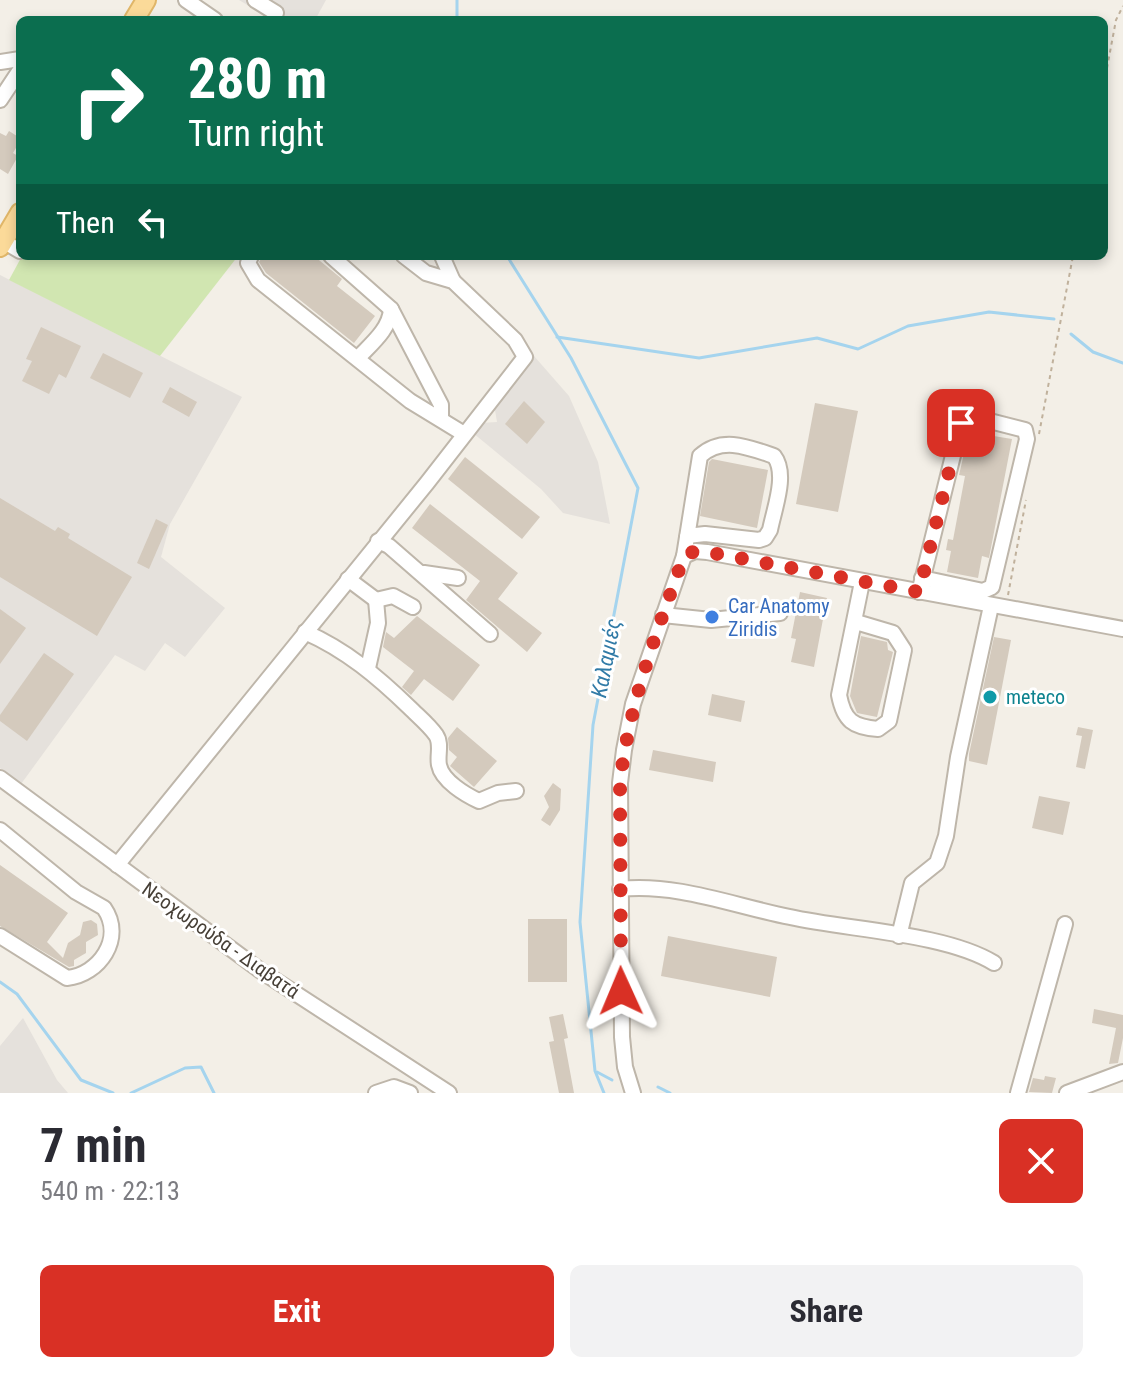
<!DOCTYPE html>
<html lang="en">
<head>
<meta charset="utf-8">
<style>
  :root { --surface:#fff; --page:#f2f2f3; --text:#2b2b33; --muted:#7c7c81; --accent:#d93025 }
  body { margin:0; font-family:"Roboto Condensed",sans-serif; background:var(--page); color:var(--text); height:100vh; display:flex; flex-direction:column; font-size:30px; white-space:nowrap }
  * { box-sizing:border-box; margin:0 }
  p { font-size:26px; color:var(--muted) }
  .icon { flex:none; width:44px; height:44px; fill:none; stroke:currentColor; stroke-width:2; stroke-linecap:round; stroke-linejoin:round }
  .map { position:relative; height:1093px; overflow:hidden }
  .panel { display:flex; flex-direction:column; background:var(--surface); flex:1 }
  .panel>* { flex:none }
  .guide { position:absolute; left:16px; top:16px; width:1092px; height:244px; border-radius:12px; box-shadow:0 4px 12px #0003; background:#0b6e4f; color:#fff; overflow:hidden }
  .pin { position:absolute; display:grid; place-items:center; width:68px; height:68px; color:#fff; margin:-34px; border-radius:16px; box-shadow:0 4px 12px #0006 }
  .me { position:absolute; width:88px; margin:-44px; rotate:359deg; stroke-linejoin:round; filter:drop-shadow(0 0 6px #0008) }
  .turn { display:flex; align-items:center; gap:28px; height:168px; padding:0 40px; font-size:36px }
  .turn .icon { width:104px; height:104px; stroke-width:2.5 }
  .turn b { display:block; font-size:56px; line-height:68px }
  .then { display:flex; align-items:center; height:76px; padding:0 40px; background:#0003; gap:16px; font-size:30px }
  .round { display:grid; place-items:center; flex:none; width:84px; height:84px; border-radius:12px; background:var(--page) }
  .head { display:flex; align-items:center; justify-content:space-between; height:136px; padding:0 40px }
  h1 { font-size:48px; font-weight:700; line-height:60px }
  .action { display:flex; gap:16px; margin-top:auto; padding:16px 40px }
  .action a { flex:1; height:92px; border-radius:12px; background:var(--accent); color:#fff; font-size:32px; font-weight:700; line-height:92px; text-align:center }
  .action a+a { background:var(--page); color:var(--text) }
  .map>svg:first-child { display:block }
  .industrial { fill:#e5e1dc }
  .green { fill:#d1e6b1 }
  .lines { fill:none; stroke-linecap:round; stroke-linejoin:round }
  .stream { stroke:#a5d4ee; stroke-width:3 }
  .building { fill:#d4cabd }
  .minor-casing { stroke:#beb6aa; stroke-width:18 }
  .major-casing { stroke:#e0b669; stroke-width:22 }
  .path { stroke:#c0b19c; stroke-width:2; stroke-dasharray:4 4; stroke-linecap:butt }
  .minor { stroke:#fff; stroke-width:14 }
  .major { stroke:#fbda99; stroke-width:18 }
  .route { stroke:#d93025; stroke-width:14; stroke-dasharray:0 25.2 }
  .shop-dot { fill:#3f7fe0; stroke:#fff; stroke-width:3 }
  .culture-dot { fill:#0f9aa8; stroke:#fff; stroke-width:3 }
  .labels { text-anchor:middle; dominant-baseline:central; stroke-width:6; stroke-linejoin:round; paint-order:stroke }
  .shop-label { font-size:20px; fill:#366cbe; stroke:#fff; text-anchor:start }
  .culture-label { font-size:20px; fill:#0d838f; stroke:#fff; text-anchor:start }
  .street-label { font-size:20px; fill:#463f36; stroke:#fff }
  .water-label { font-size:22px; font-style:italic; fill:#317ba7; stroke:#fff }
</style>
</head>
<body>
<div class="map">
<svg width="1123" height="1093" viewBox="0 0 1123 1093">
  <rect width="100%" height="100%" fill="#f3efe7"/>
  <g class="industrial">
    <path d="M239 0H326L315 20H272Z"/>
    <path d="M0 275 242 397 170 524 161 557 225 608 185 657 165 643 145 671 115 655 21 784 0 768Z"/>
    <path d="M534 356 569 396 598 462 610 524 563 513 541 489 473 433 480 423 497 422 494 404Z"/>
    <path d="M23 1018 57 1080 68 1093H0V1046Z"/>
  </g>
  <path class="green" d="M22 256H238L160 356 9 280Z"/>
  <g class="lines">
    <g class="stream">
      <path d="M457 20V0"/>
      <path d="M507 256 571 358 638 488 593 725 580 922 595 1071 604 1093"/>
      <path d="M1071 334 1093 352 1123 363"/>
      <path d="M557 337 699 358 817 338 858 349 908 326 989 312 1054 319"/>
      <path d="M0 982 17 994 81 1080 113 1093"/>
      <path d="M597 1072 612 1080"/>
      <path d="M658 1087 670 1093"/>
      <path d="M131 1093 185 1068 201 1067 214 1093"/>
    </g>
  </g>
  <g class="building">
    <path d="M9 131 20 138V141L13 153 18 156 8 174 0 169V133L6 136Z"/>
    <path d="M263 256H314L342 279 337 286 375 316 354 343 266 273 259 262Z"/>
    <path d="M41 327 81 346 66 378 59 374 49 394 22 381 32 361 26 359Z"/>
    <path d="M103 353 143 373 130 398 90 378Z"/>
    <path d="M170 387 197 402 189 417 162 402Z"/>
    <path d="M524 401 545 422 527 444 505 424Z"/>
    <path d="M815 403 858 411 838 512 796 504Z"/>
    <path d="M969 432 1012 439 989 558 982 556 978 578 947 572 951 551 946 550 948 539 953 540 965 476 959 475Z"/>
    <path d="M465 457 540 517 522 539 448 479Z"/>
    <path d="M712 459 768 470 757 528 700 516 709 462Z"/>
    <path d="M0 498 55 531 58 527 70 534 68 538 132 577 97 636 0 577Z"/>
    <path d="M430 504 518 573 498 599 542 633 527 652 466 600 480 581 412 528Z"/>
    <path d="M156 519 168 525 149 569 137 563Z"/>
    <path d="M800 592 827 598 814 667 791 662 796 639 791 638Z"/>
    <path d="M0 609 26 628 0 664Z"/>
    <path d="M417 616 480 665 453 701 424 679 411 695 402 687 414 671 383 647 386 632 394 638Z"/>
    <path d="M861 636 887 642 888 650 893 652 877 717 857 713 850 696Z"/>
    <path d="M994 637 1011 640 987 765 969 761V754Z"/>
    <path d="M44 653 74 674 27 741 0 721V715Z"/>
    <path d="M712 694 745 701 741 722 708 715Z"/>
    <path d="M457 727 497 761 474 787 450 766 457 757 449 750 448 738Z"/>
    <path d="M1078 727 1093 730 1085 769 1076 767 1082 736 1076 735Z"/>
    <path d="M653 750 716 762 713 782 649 770Z"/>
    <path d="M553 783 561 789 560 810 550 826 541 820 549 807 544 796Z"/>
    <path d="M1039 796 1070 802 1063 835 1032 828Z"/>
    <path d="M0 865 68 913 47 942 63 958 68 943 80 935 83 922 91 920 97 924 98 935 86 942V953L74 960V966L69 967 0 926Z"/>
    <rect x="528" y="919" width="39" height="63"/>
    <path d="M668 936 777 957 770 997 661 976Z"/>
    <path d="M1094 1009 1123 1015V1038L1118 1063 1109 1064 1116 1028 1092 1023Z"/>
    <path d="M563 1014 568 1038 564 1039 574 1093H559L549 1042 554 1041 549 1017Z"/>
    <path d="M1045 1076 1056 1078 1052 1093 1029 1092 1033 1078 1044 1080Z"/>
  </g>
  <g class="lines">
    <defs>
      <g id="minor">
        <path d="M186 0 215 20"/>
        <path d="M255 0 276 13"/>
        <path d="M0 62 20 59"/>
        <path d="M0 100 20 70"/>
        <path d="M3 241 20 251"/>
        <path d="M251 256 248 263 258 280 410 401 464 434"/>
        <path d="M331 256 391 309 441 405V418"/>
        <path d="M442 256 453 281"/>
        <path d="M358 358C371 344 390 329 391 309"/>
        <path d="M378 541 389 546 490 634"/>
        <path d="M684 556 700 456C722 436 748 447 774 456 788 474 774 509 770 530L765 538 759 540 705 534 687 536"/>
        <path d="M424 573 458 578"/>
        <path d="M348 579 376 600 393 596 413 607"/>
        <path d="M919 592 924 573 961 423 974 417 1025 430 1027 439 992 587 983 591 922 578"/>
        <path d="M663 615 711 620 780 613"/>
        <path d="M856 622 893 633 904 650 889 721 878 729C853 727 844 721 839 695L862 582"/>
        <path d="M305 632C346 650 378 677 410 708 418 716 429 725 436 735 442 744 437 755 439 765 442 781 466 795 479 801L498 793 516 791"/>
        <path d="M368 668 378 623 376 600"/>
        <path d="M0 778 261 971 449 1093"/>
        <path d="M0 830 76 892 104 908C125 938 99 975 67 978L0 936"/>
        <path d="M117 865 427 483 525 357 515 340 453 281 426 273 404 256"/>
        <path d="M620 889C678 883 734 906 790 917 848 930 945 933 994 963"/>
        <path d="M899 936 912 883 937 863 946 836 958 757 991 606"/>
        <path d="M376 1093 394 1087 410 1093"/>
        <path d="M633 1093 625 1067 622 1037 620 783 624 750 633 704 684 556 695 551 707 552 1123 629"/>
        <path d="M1018 1093 1065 924"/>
        <path d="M1067 1093 1123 1072"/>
      </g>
      <g id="major">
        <path d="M134 20 146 0"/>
        <path d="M0 247 20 213"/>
      </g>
    </defs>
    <use href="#minor" class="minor-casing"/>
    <use href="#major" class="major-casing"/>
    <g class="path">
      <path d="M1104 84 1116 20 1123 6"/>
      <path d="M1039 434 1073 256"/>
      <path d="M1008 595 1026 500"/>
    </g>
    <use href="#minor" class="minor"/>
    <use href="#major" class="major"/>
  </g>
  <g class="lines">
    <path class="route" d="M621 991 620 783C629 704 657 631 684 556L695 551 707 552 919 592 961 423"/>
  </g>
  <circle class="shop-dot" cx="712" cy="617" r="8"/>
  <circle class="culture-dot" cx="990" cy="697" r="8"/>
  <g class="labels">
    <g class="shop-label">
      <text x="728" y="606">Car Anatomy<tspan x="728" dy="23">Ziridis</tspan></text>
    </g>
    <g class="culture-label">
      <text x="1006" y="697">meteco</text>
    </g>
    <g class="street-label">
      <text transform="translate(221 940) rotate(35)">Νεοχωρούδα - Διαβατά</text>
    </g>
    <g class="water-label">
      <text transform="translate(606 658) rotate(-79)">Καλαμιές</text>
    </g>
  </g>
</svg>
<div class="pin" style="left:961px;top:423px;background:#d93025"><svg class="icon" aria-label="arrive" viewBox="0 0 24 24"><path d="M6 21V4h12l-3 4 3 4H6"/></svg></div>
<svg class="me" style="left:621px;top:991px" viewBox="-20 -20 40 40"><path d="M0-17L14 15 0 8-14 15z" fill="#d93025" stroke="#fff" stroke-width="4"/></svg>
<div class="guide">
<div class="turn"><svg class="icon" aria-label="right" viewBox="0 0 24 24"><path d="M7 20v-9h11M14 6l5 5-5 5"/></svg><div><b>280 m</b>Turn right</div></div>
<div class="then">Then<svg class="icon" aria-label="left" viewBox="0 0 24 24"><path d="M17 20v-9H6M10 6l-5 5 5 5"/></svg></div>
</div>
</div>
<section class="panel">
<div class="head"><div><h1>7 min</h1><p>540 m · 22:13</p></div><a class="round" style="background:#d93025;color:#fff"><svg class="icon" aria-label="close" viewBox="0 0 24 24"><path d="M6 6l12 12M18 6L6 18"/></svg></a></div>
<div class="action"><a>Exit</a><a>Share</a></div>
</section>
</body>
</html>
